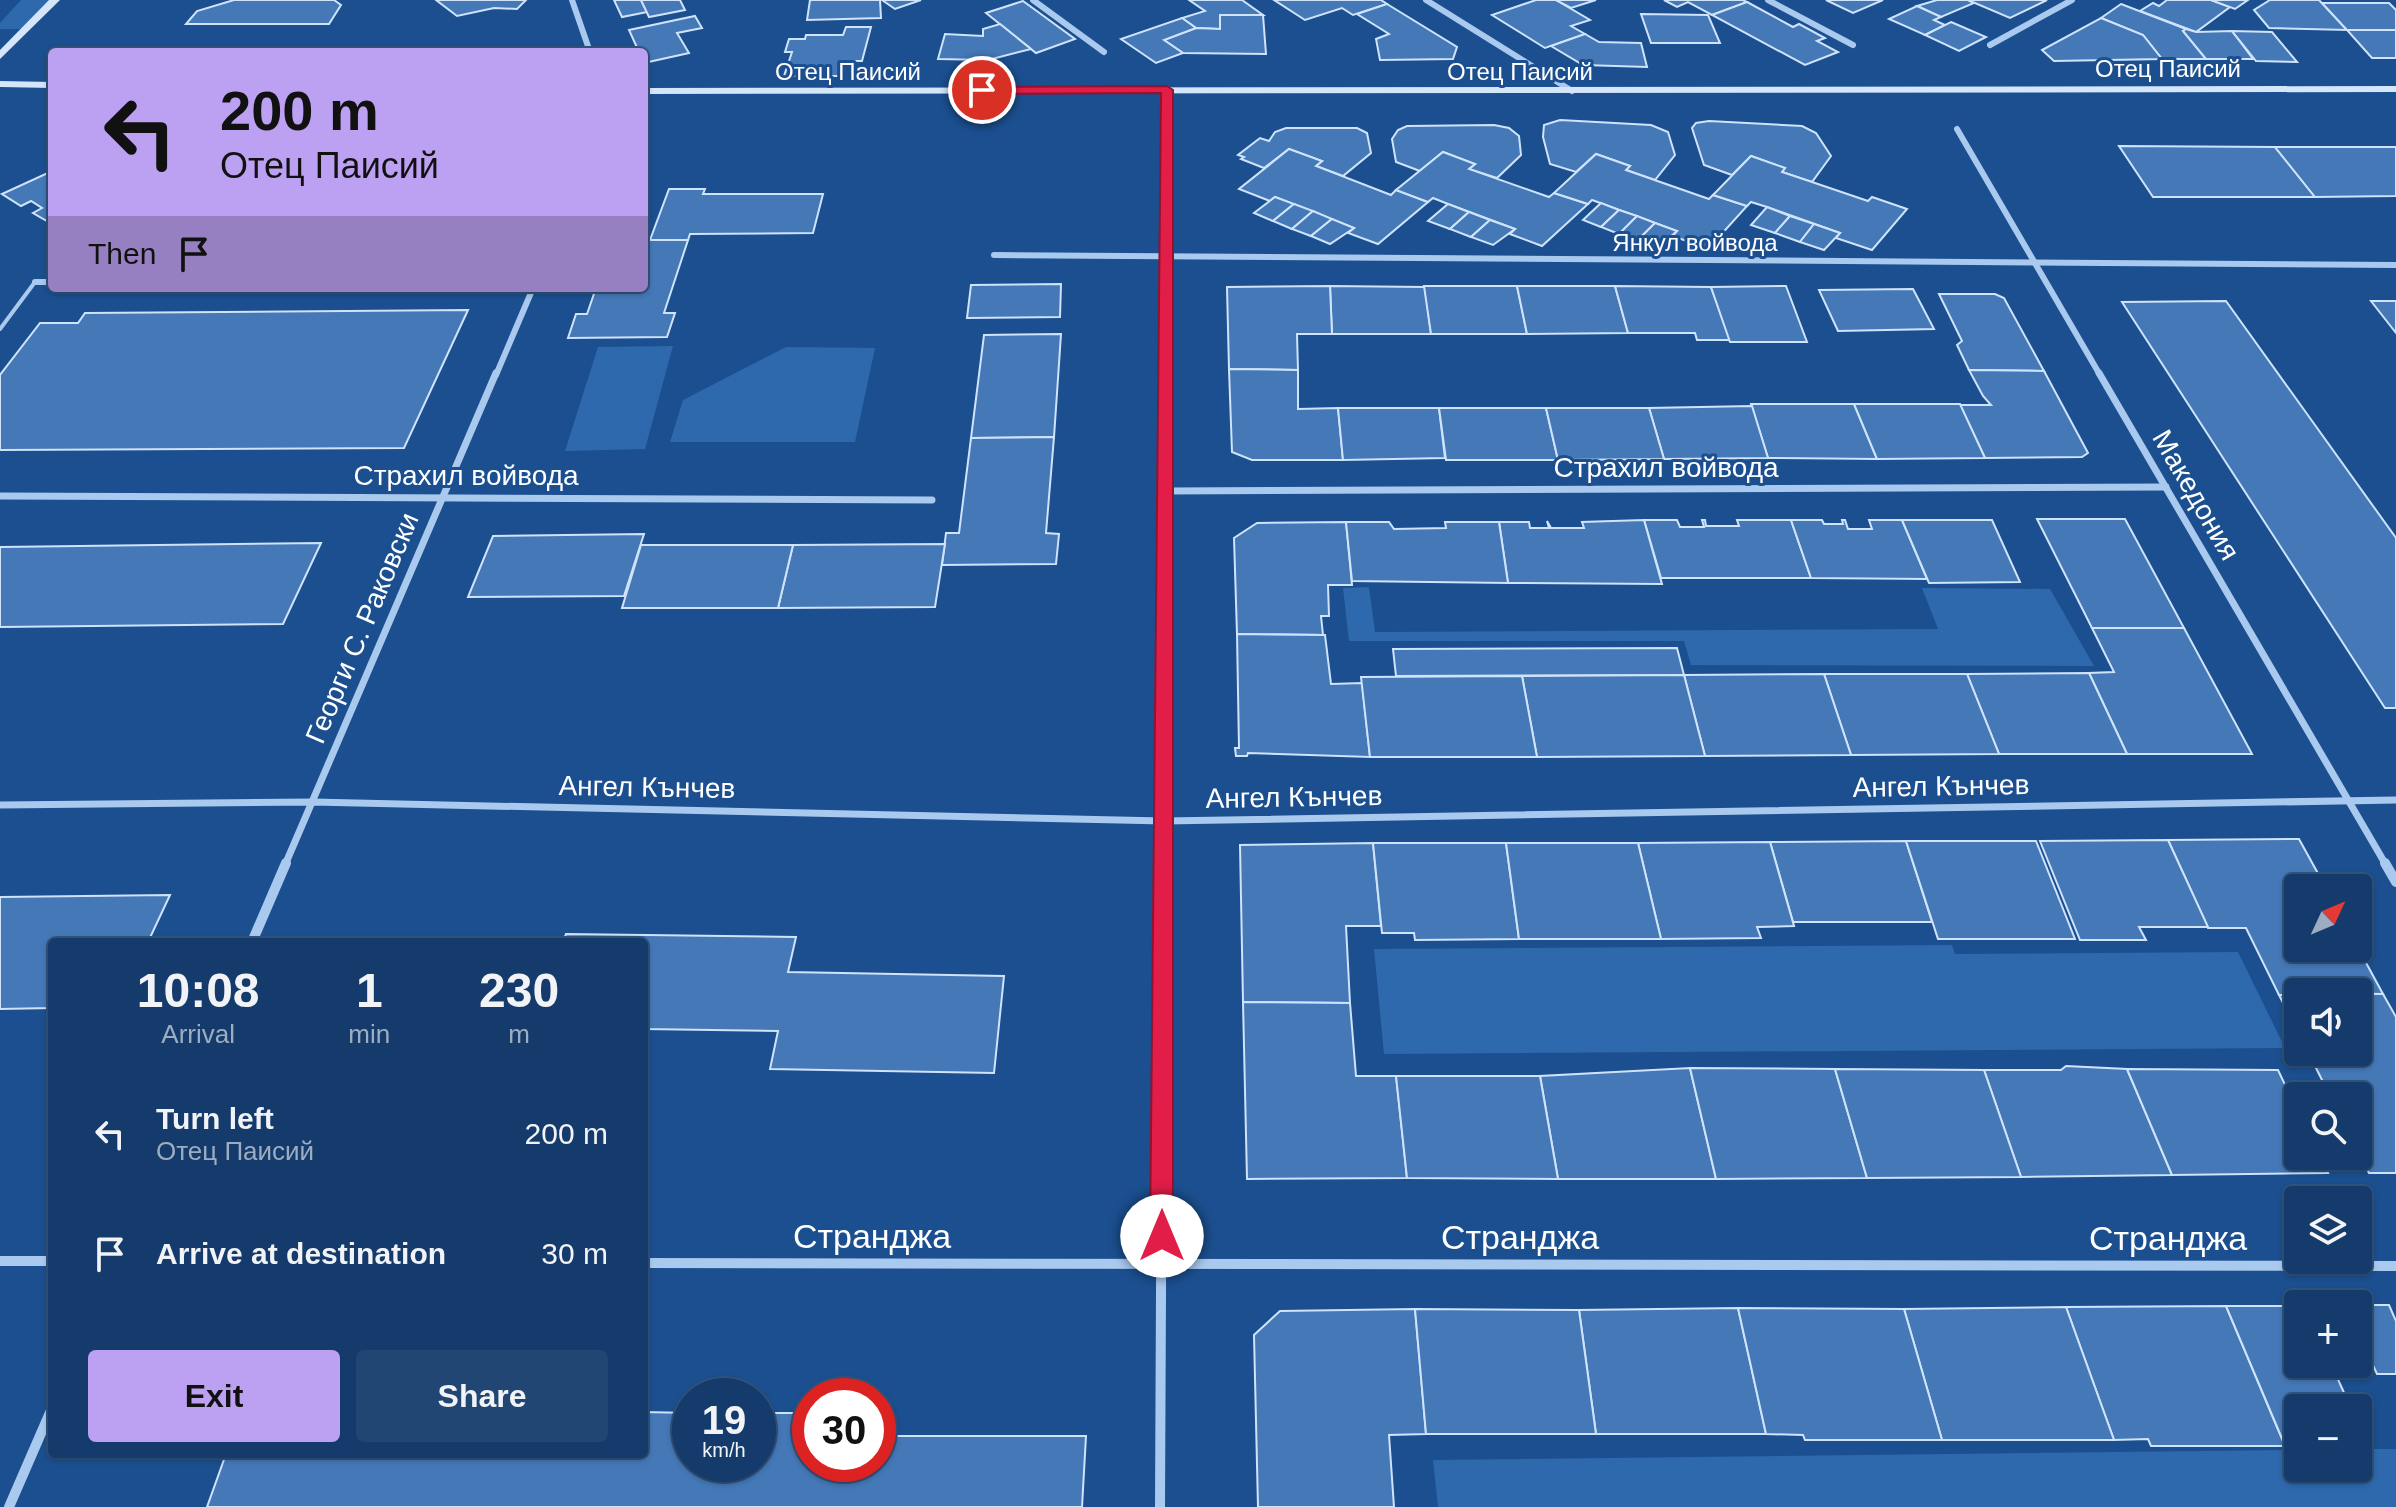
<!DOCTYPE html>
<html lang="en">
<head>
<meta charset="utf-8">
<style>
  :root { --surface:#143b6b; --page:#214673; --text:#f1f3f6; --muted:#9dadc1; --line:#33557e; --accent:#bca0f2 }
  body { margin:0; font-family:Helvetica,sans-serif; background:var(--page); color:var(--text); height:100vh; display:flex; flex-direction:column; font-size:30px; white-space:nowrap }
  * { box-sizing:border-box; margin:0 }
  p { font-size:26px; color:var(--muted) }
  .icon { flex:none; width:44px; height:44px; fill:none; stroke:currentColor; stroke-width:2; stroke-linecap:round; stroke-linejoin:round }
  .map { position:relative; flex:1; overflow:hidden }
  .panel { position:absolute; left:48px; top:938px; width:600px; height:520px; display:flex; flex-direction:column; background:var(--surface); border-radius:8px; box-shadow:0 2px 6px #0004,0 0 0 2px var(--line) }
  .panel>* { flex:none }
  .banner { position:absolute; left:48px; top:48px; width:600px; height:244px; border-radius:8px; box-shadow:0 2px 6px #0004,0 0 0 2px var(--line); background:#bca0f2; color:#111; overflow:hidden }
  .needle { width:52px; rotate:46deg }
  .tools { position:absolute; left:2284px; top:874px; display:grid; gap:16px }
  .tools a { display:grid; place-items:center; width:88px; height:88px; border-radius:8px; background:var(--surface); box-shadow:0 2px 6px #0004,0 0 0 2px var(--line); font-size:40px }
  .speed { position:absolute; left:672px; top:1378px; display:flex; gap:16px; font-size:40px; font-weight:700; text-align:center }
  .speed>* { display:grid; place-content:center; width:104px; height:104px; border-radius:50%; background:var(--surface); box-shadow:0 2px 6px #0004,0 0 0 2px var(--line); line-height:1 }
  .speed small { font-size:20px; font-weight:400 }
  .speed .limit { border:12px solid #d22; background:#fff; color:#111 }
  .pin { position:absolute; display:grid; place-items:center; width:68px; height:68px; color:#fff; margin:-34px; border:4px solid #fff; border-radius:50%; box-shadow:0 2px 8px #0007 }
  .me { position:absolute; width:88px; margin:-44px; rotate:0deg; stroke-linejoin:round; filter:drop-shadow(0 0 6px #0008) }
  .turn { display:flex; align-items:center; gap:28px; height:168px; padding:0 40px; font-size:36px }
  .turn .icon { width:104px; height:104px; stroke-width:2.5 }
  .turn b { display:block; font-size:56px; line-height:68px }
  .then { display:flex; align-items:center; height:76px; padding:0 40px; background:#0003; gap:16px; font-size:30px }
  .eta { display:flex; justify-content:space-evenly; align-items:center; height:136px; text-align:center }
  .eta b { font-size:48px; font-weight:700; line-height:56px }
  .cta { display:flex; gap:16px; margin-top:auto; padding:16px 40px }
  .cta a { flex:1; height:92px; border-radius:8px; background:var(--accent); color:#111; font-size:32px; font-weight:700; line-height:92px; text-align:center }
  .cta a+a { background:var(--page); color:var(--text) }
  ul { padding:0; list-style:none }
  li { display:flex; align-items:center; gap:24px; height:120px; padding:0 40px }
  li div { flex:1 }
  li b { display:block; font-size:30px }
  li em { font-style:normal }
  .map>svg:first-child { display:block }
  .green { fill:#2e69ad }
  .building { fill:#4478b7; stroke:#cfe3fa; stroke-width:2 }
  .lines { fill:none; stroke-linecap:round; stroke-linejoin:round }
  .lane { stroke:#a9c9ee; stroke-width:4 }
  .street-far2 { stroke:#a9c9ee; stroke-width:6 }
  .street-far1 { stroke:#a9c9ee; stroke-width:7 }
  .street { stroke:#a9c9ee; stroke-width:10 }
  .secondary { fill:#d6e6fa; fill-rule:evenodd }
  .route { fill:#e11d48; stroke:#92132f; stroke-width:2 }
  .labels { text-anchor:middle; dominant-baseline:central; stroke-width:6; stroke-linejoin:round; paint-order:stroke }
  .far-street-label { font-size:24px; fill:#fff; stroke:#1b4f8f }
  .street-label { font-size:28px; fill:#fff; stroke:#1b4f8f }
  .near-street-label { font-size:34px; fill:#fff; stroke:#1b4f8f }
</style>
</head>
<body>
<div class="map">
<svg width="2396" height="1507" viewBox="0 0 2396 1507">
  <rect width="100%" height="100%" fill="#1b4f8f"/>
  <g class="green">
    <path d="M21 0H53L26 29H0V23Z"/>
    <path d="M673 346 645 449 565 451 598 347Z"/>
    <path d="M786 347 875 348 855 442H670L683 400Z"/>
    <path d="M1369 587 1375 632 1938 629 1922 588 2050 589 2094 666 1691 665 1684 641H1349L1343 588Z"/>
    <path d="M1952 945 1955 954 2238 952 2285 1048 1384 1054 1374 949Z"/>
    <path d="M2358 1449H2396V1507H1438L1433 1460 2298 1450V1468H2358Z"/>
  </g>
  <g class="building">
    <path d="M234 0H334L341 5 329 24H186L197 11Z"/>
    <path d="M436 0H526L517 9 494 8 457 16Z"/>
    <path d="M614 0H641L647 12 622 17Z"/>
    <path d="M641 0H680L685 10 649 17Z"/>
    <path d="M810 0H880L881 18 807 20Z"/>
    <path d="M882 0H921L895 9Z"/>
    <path d="M1189 0H1242L1263 15H1220V29L1196 28 1182 18 1205 11Z"/>
    <path d="M1274 0H1381L1387 4 1353 15 1342 8 1305 20Z"/>
    <path d="M1536 0H1556L1590 20 1571 26 1585 34 1545 48 1492 15Z"/>
    <path d="M1556 0H1596L1571 8Z"/>
    <path d="M1664 0H1743L1747 2 1712 15 1688 2 1677 7Z"/>
    <path d="M1826 0H1883L1853 13Z"/>
    <path d="M1937 0H1968L1974 3 1941 17 1917 6Z"/>
    <path d="M1968 0H2047L2010 18Z"/>
    <path d="M2167 0H2211L2230 7 2196 32 2140 11 2153 3 2159 6Z"/>
    <path d="M2211 0H2248L2235 9Z"/>
    <path d="M2270 0H2319L2347 30 2269 28 2254 10Z"/>
    <path d="M1023 1 1075 39 1036 53 986 13Z"/>
    <path d="M1747 2 1793 27 1799 24 1825 38 1817 41 1838 52 1805 65 1712 15Z"/>
    <path d="M2322 3H2389L2396 10V30H2347Z"/>
    <path d="M1387 4 1457 47 1453 59 1380 60 1376 39 1389 34 1357 14Z"/>
    <path d="M2121 4 2186 29 2183 31 2206 59H2162L2143 35 2101 18Z"/>
    <path d="M1917 6 1941 17 1934 20 1945 25 1925 35 1889 19Z"/>
    <path d="M1641 14 1708 15 1720 43H1651Z"/>
    <path d="M1220 15H1263L1266 54 1183 53 1164 40 1196 28 1220 29Z"/>
    <path d="M695 16 702 28 677 33 689 53 644 63V52H639L629 30Z"/>
    <path d="M1182 18 1196 28 1164 40 1183 53 1156 63 1121 39Z"/>
    <path d="M2101 18 2143 35 2162 59 2054 61 2042 50Z"/>
    <path d="M1951 22 1986 37 1959 51 1925 35Z"/>
    <path d="M1000 24 1031 49 988 60 938 59 945 34 983 36V29Z"/>
    <path d="M846 27H871L862 61H843L840 76H784L792 52H785L789 39H805L806 35H843Z"/>
    <path d="M2186 29 2196 32 2232 31 2253 59H2206L2183 31Z"/>
    <path d="M2347 30H2396V58H2372Z"/>
    <path d="M2232 31 2272 32 2297 62 2256 61Z"/>
    <path d="M1585 34 1599 42 1641 43 1647 67 1583 65 1551 46Z"/>
    <path d="M1560 120 1651 125 1668 132 1675 155 1655 180 1626 170 1630 166 1596 154 1576 172 1550 164 1543 137 1544 125Z"/>
    <path d="M1709 121 1802 126 1816 133 1831 156 1812 182 1782 172 1785 168 1751 156 1732 175 1704 165 1692 128 1696 123Z"/>
    <path d="M1494 125 1509 128 1519 136 1521 155 1497 178 1469 169 1475 164 1443 152 1420 171 1396 162 1392 139 1398 130 1407 126Z"/>
    <path d="M1286 128H1357L1367 133 1371 153 1343 176 1316 166 1322 161 1289 149 1264 168 1241 159 1244 157 1238 155 1260 138 1269 141 1275 132Z"/>
    <path d="M2119 146 2275 147 2315 197H2153Z"/>
    <path d="M2275 147H2396V196L2315 197Z"/>
    <path d="M1289 149 1322 161 1316 166 1391 195 1396 190 1428 202 1378 244 1348 233 1354 228 1275 197 1270 201 1239 189Z"/>
    <path d="M1443 152 1475 164 1469 169 1549 197 1554 193 1588 204 1542 246 1510 234 1515 229 1448 204 1433 198 1428 202 1396 190Z"/>
    <path d="M1596 154 1630 166 1626 170 1709 199 1713 195 1747 206 1708 249 1673 236 1677 231 1592 200 1588 204 1554 193Z"/>
    <path d="M1751 156 1785 168 1782 172 1812 182 1868 201 1872 197 1907 209 1872 250 1836 238 1840 233 1767 207 1751 202 1747 206 1713 195Z"/>
    <path d="M52 171V224L33 213 42 208 31 201 21 206 2 194Z"/>
    <path d="M669 189H705L703 194H823L813 233 690 234 688 240H650Z"/>
    <path d="M1275 197 1294 204 1273 221 1254 213Z"/>
    <path d="M1601 203 1619 210 1601 227 1583 220Z"/>
    <path d="M1294 204 1313 211 1292 229 1273 221Z"/>
    <path d="M1448 204 1469 212 1450 229 1428 221Z"/>
    <path d="M1767 207 1790 216 1775 233 1751 225Z"/>
    <path d="M1619 210 1637 216 1619 234 1601 227Z"/>
    <path d="M1313 211 1332 219 1311 236 1292 229Z"/>
    <path d="M1469 212 1490 220 1471 237 1450 229Z"/>
    <path d="M1637 216 1655 223 1638 240 1619 234Z"/>
    <path d="M1790 216 1814 224 1800 242 1775 233Z"/>
    <path d="M1332 219 1354 228 1330 244 1311 236Z"/>
    <path d="M1490 220 1515 229 1493 245 1471 237Z"/>
    <path d="M1655 223 1677 231 1658 248 1638 240Z"/>
    <path d="M1814 224 1840 233 1824 250 1800 242Z"/>
    <path d="M644 240H688L664 313H675L667 337 568 338 576 314H587L596 288H644Z"/>
    <path d="M1061 284 1060 317 967 318 971 285Z"/>
    <path d="M1330 286 1425 287 1431 334H1332Z"/>
    <path d="M1330 286 1332 334H1297L1298 370 1229 369 1227 287Z"/>
    <path d="M1424 286H1517L1527 334H1431Z"/>
    <path d="M1517 286H1615L1628 333 1527 334Z"/>
    <path d="M1615 286 1711 287 1730 340H1697L1695 333H1628Z"/>
    <path d="M1786 286 1807 342H1730L1711 287Z"/>
    <path d="M1913 289 1934 329 1838 331 1819 290Z"/>
    <path d="M1939 294H1995L2004 298 2044 371 1969 370 1957 345 1962 341Z"/>
    <path d="M2226 301 2396 538V708H2385L2122 302Z"/>
    <path d="M2371 301H2396V333Z"/>
    <path d="M468 310 404 448 0 450V375L40 323H78L85 313Z"/>
    <path d="M1061 334 1054 437 971 438 984 335Z"/>
    <path d="M1229 369 1298 370V409L1338 408 1343 460H1252L1232 452Z"/>
    <path d="M1969 370 2044 371 2088 453 2082 457 1985 458 1960 405H1991L1983 396Z"/>
    <path d="M1751 404H1854L1877 459 1768 458Z"/>
    <path d="M1854 404H1960L1985 458 1877 459Z"/>
    <path d="M1752 406 1768 458 1664 459 1649 408Z"/>
    <path d="M1338 408H1439L1445 458 1343 460Z"/>
    <path d="M1439 408H1546L1558 460H1446Z"/>
    <path d="M1546 408H1649L1664 459 1558 460Z"/>
    <path d="M1054 437 1046 533 1059 534 1056 564 942 565 946 533H959L971 438Z"/>
    <path d="M2037 519H2125L2184 628H2092Z"/>
    <path d="M1644 520H1677L1680 527H1704L1702 520H1705L1706 526H1739L1737 520H1791L1811 578H1661Z"/>
    <path d="M1644 520 1662 584 1508 583 1499 522H1529L1530 528H1549L1547 521 1551 528H1584L1582 522Z"/>
    <path d="M1791 520H1822L1824 524H1843L1842 520H1845L1848 529H1872L1869 520H1902L1927 579 1811 578Z"/>
    <path d="M1902 520H1992L2020 582 1929 583Z"/>
    <path d="M1346 522 1352 585H1328L1329 616H1321L1323 635 1237 634 1234 538 1257 523Z"/>
    <path d="M1346 522H1389L1394 529 1446 528 1445 522H1499L1508 583 1352 581Z"/>
    <path d="M644 534 624 596 468 597 493 536Z"/>
    <path d="M321 543 283 624 0 627V547Z"/>
    <path d="M945 544 935 607 778 608 793 545Z"/>
    <path d="M641 545H793L778 608H622Z"/>
    <path d="M2092 628H2184L2252 754H2127L2089 673 2114 672Z"/>
    <path d="M1237 634 1325 635 1331 684 1362 683 1370 757 1248 753 1247 756H1236L1235 748H1239Z"/>
    <path d="M1677 648 1684 675 1396 676 1393 649Z"/>
    <path d="M2089 673 2127 754H1999L1967 674Z"/>
    <path d="M1824 674H1967L1999 754 1851 755Z"/>
    <path d="M1824 674 1851 755 1705 756 1684 675Z"/>
    <path d="M1684 675 1705 756 1537 757 1522 676Z"/>
    <path d="M1522 676 1537 757H1370L1361 677Z"/>
    <path d="M2299 839 2326 888H2298V948H2358L2383 994 2298 992V995H2279L2246 928H2208L2168 840Z"/>
    <path d="M2168 840 2208 927H2139L2146 940H2080L2040 841Z"/>
    <path d="M1906 841 1932 922H1793L1770 842Z"/>
    <path d="M1906 841H2036L2075 939H1938Z"/>
    <path d="M1770 842 1794 926 1757 927 1761 938 1661 939 1638 843Z"/>
    <path d="M1373 843 1381 926H1346L1350 1003 1243 1002 1240 845Z"/>
    <path d="M1373 843H1506L1519 939 1415 940 1414 933H1382Z"/>
    <path d="M1506 843H1638L1661 939H1519Z"/>
    <path d="M170 895 148 942H52V1008L0 1009V897Z"/>
    <path d="M566 934 796 937 788 972 1004 976 994 1073 770 1069 778 1031 644 1029V942H563Z"/>
    <path d="M2358 994H2383L2396 1017V1173H2369L2358 1152V1096H2330L2308 1052H2358Z"/>
    <path d="M2279 995H2298V1032Z"/>
    <path d="M1243 1002 1350 1003 1356 1076H1396L1407 1178 1247 1179Z"/>
    <path d="M2066 1066 2127 1069 2172 1175 2021 1177 1984 1070H2061Z"/>
    <path d="M1690 1068 1716 1179H1558L1540 1076Z"/>
    <path d="M1690 1068 1835 1069 1867 1178 1716 1179Z"/>
    <path d="M1835 1069 1984 1070 2021 1177 1867 1178Z"/>
    <path d="M2127 1069 2278 1070 2298 1112V1156H2319L2328 1173 2172 1175Z"/>
    <path d="M1396 1076H1540L1558 1179 1407 1178Z"/>
    <path d="M2358 1305H2389L2396 1321V1374H2377L2358 1333Z"/>
    <path d="M2226 1306 2285 1446H2151L2148 1439 2114 1440 2066 1307Z"/>
    <path d="M2226 1306H2298V1364H2331L2351 1408H2298V1448H2286Z"/>
    <path d="M2066 1307 2114 1440H1942L1904 1309Z"/>
    <path d="M1738 1308 1766 1434H1596L1579 1310Z"/>
    <path d="M1738 1308 1904 1309 1942 1440H1805L1803 1435 1766 1434Z"/>
    <path d="M1415 1309 1426 1434 1389 1435 1394 1507H1258L1254 1335 1280 1311Z"/>
    <path d="M1415 1309 1579 1310 1596 1434H1426Z"/>
    <path d="M644 1412 690 1413V1464H758V1413H810V1464H878V1436H1086L1082 1507H207L226 1454H644Z"/>
  </g>
  <g class="lines">
    <path class="lane" d="M0 329 35 282"/>
    <g class="street-far2">
      <path d="M572 0 590 52"/>
      <path d="M1033 0 1104 52"/>
      <path d="M1426 0 1572 91"/>
      <path d="M1768 0 1853 45"/>
      <path d="M1990 45 2072 0"/>
      <path d="M1957 129 2100 375"/>
      <path d="M994 255 2396 265"/>
      <path d="M35 282H52"/>
      <path d="M496 375 533 288"/>
      <path d="M1166 375 1167 90"/>
    </g>
    <g class="street-far1">
      <path d="M2099 373 2386 865"/>
      <path d="M1166 491 2166 487"/>
      <path d="M0 496 932 500"/>
      <path d="M0 805 313 802 1164 821 2396 800"/>
      <path d="M285 865 496 373"/>
      <path d="M1163 865 1166 373"/>
    </g>
    <g class="street">
      <path d="M2385 863 2396 882"/>
      <path d="M252 942 286 863"/>
      <path d="M0 1261H52"/>
      <path d="M644 1263 2396 1266"/>
      <path d="M9 1507 52 1408"/>
      <path d="M1160 1507 1163 863"/>
    </g>
    <g class="secondary">
      <path d="M49 0H60L0 59V50Z"/>
      <path d="M0 81 52 82V88L0 87Z"/>
      <path d="M2396 86V92L644 94V88Z"/>
    </g>
  </g>
  <path class="route" d="M1167 86 1173 90V1236L1170 1243 1162 1246 1154 1243 1150 1236 1161 93 982 94 976 90 982 87Z"/>
  <g class="labels">
    <g class="far-street-label">
      <text x="2168" y="68">Отец Паисий</text>
      <text x="848" y="71">Отец Паисий</text>
      <text x="1520" y="71">Отец Паисий</text>
      <text x="1695" y="242">Янкул войвода</text>
    </g>
    <g class="street-label">
      <text x="1666" y="467">Страхил войвода</text>
      <text x="466" y="475">Страхил войвода</text>
      <text transform="translate(2196 495) rotate(60)">Македония</text>
      <text transform="translate(362 628) rotate(-67)">Георги С. Раковски</text>
      <text transform="translate(1941 786) rotate(-1)">Ангел Кънчев</text>
      <text transform="translate(647 787) rotate(1)">Ангел Кънчев</text>
      <text transform="translate(1294 797) rotate(-1)">Ангел Кънчев</text>
    </g>
    <g class="near-street-label">
      <text x="872" y="1236">Странджа</text>
      <text x="1520" y="1237">Странджа</text>
      <text x="2168" y="1238">Странджа</text>
    </g>
  </g>
</svg>
<div class="tools">
<a><svg class="needle" viewBox="-14 -14 28 28"><path d="M0-13l5 13h-10z" fill="#e53935"/><path d="M0 13l5-13h-10z" fill="#9dadc1"/></svg></a>
<a><svg class="icon" aria-label="sound" viewBox="0 0 24 24"><path d="M4 9h4l5-4v14l-5-4H4zM17 9q2 3 0 6"/></svg></a>
<a><svg class="icon" aria-label="search" viewBox="0 0 24 24"><circle cx="10" cy="10" r="6"/><path d="M15 15l6 6"/></svg></a>
<a><svg class="icon" aria-label="layers" viewBox="0 0 24 24"><path d="M12 4l9 5-9 5-9-5zM3 14l9 5 9-5"/></svg></a>
<a>+</a>
<a>−</a>
</div>
<div class="speed"><div>19<small>km/h</small></div><div class="limit">30</div></div>
<div class="pin" style="left:982px;top:90px;background:#d93025"><svg class="icon" aria-label="arrive" viewBox="0 0 24 24"><path d="M6 21V4h12l-3 4 3 4H6"/></svg></div>
<svg class="me" style="left:1162px;top:1236px" viewBox="-20 -20 40 40"><circle r="19" fill="#fff"/><path d="M0-13L10 11 0 6-10 11z" fill="#e11d48"/></svg>
<div class="banner">
<div class="turn"><svg class="icon" aria-label="left" viewBox="0 0 24 24"><path d="M17 20v-9H6M10 6l-5 5 5 5"/></svg><div><b>200 m</b>Отец Паисий</div></div>
<div class="then">Then<svg class="icon" aria-label="arrive" viewBox="0 0 24 24"><path d="M6 21V4h12l-3 4 3 4H6"/></svg></div>
</div>
<section class="panel">
<div class="eta">
<div><b>10:08</b><p>Arrival</p></div>
<div><b>1</b><p>min</p></div>
<div><b>230</b><p>m</p></div>
</div>
<ul>
<li><svg class="icon" aria-label="left" viewBox="0 0 24 24"><path d="M17 20v-9H6M10 6l-5 5 5 5"/></svg><div><b>Turn left</b><p>Отец Паисий</p></div><em>200 m</em></li>
<li><svg class="icon" aria-label="arrive" viewBox="0 0 24 24"><path d="M6 21V4h12l-3 4 3 4H6"/></svg><div><b>Arrive at destination</b></div><em>30 m</em></li>
</ul>
<div class="cta"><a>Exit</a><a>Share</a></div>
</section>
</div>
</body>
</html>
